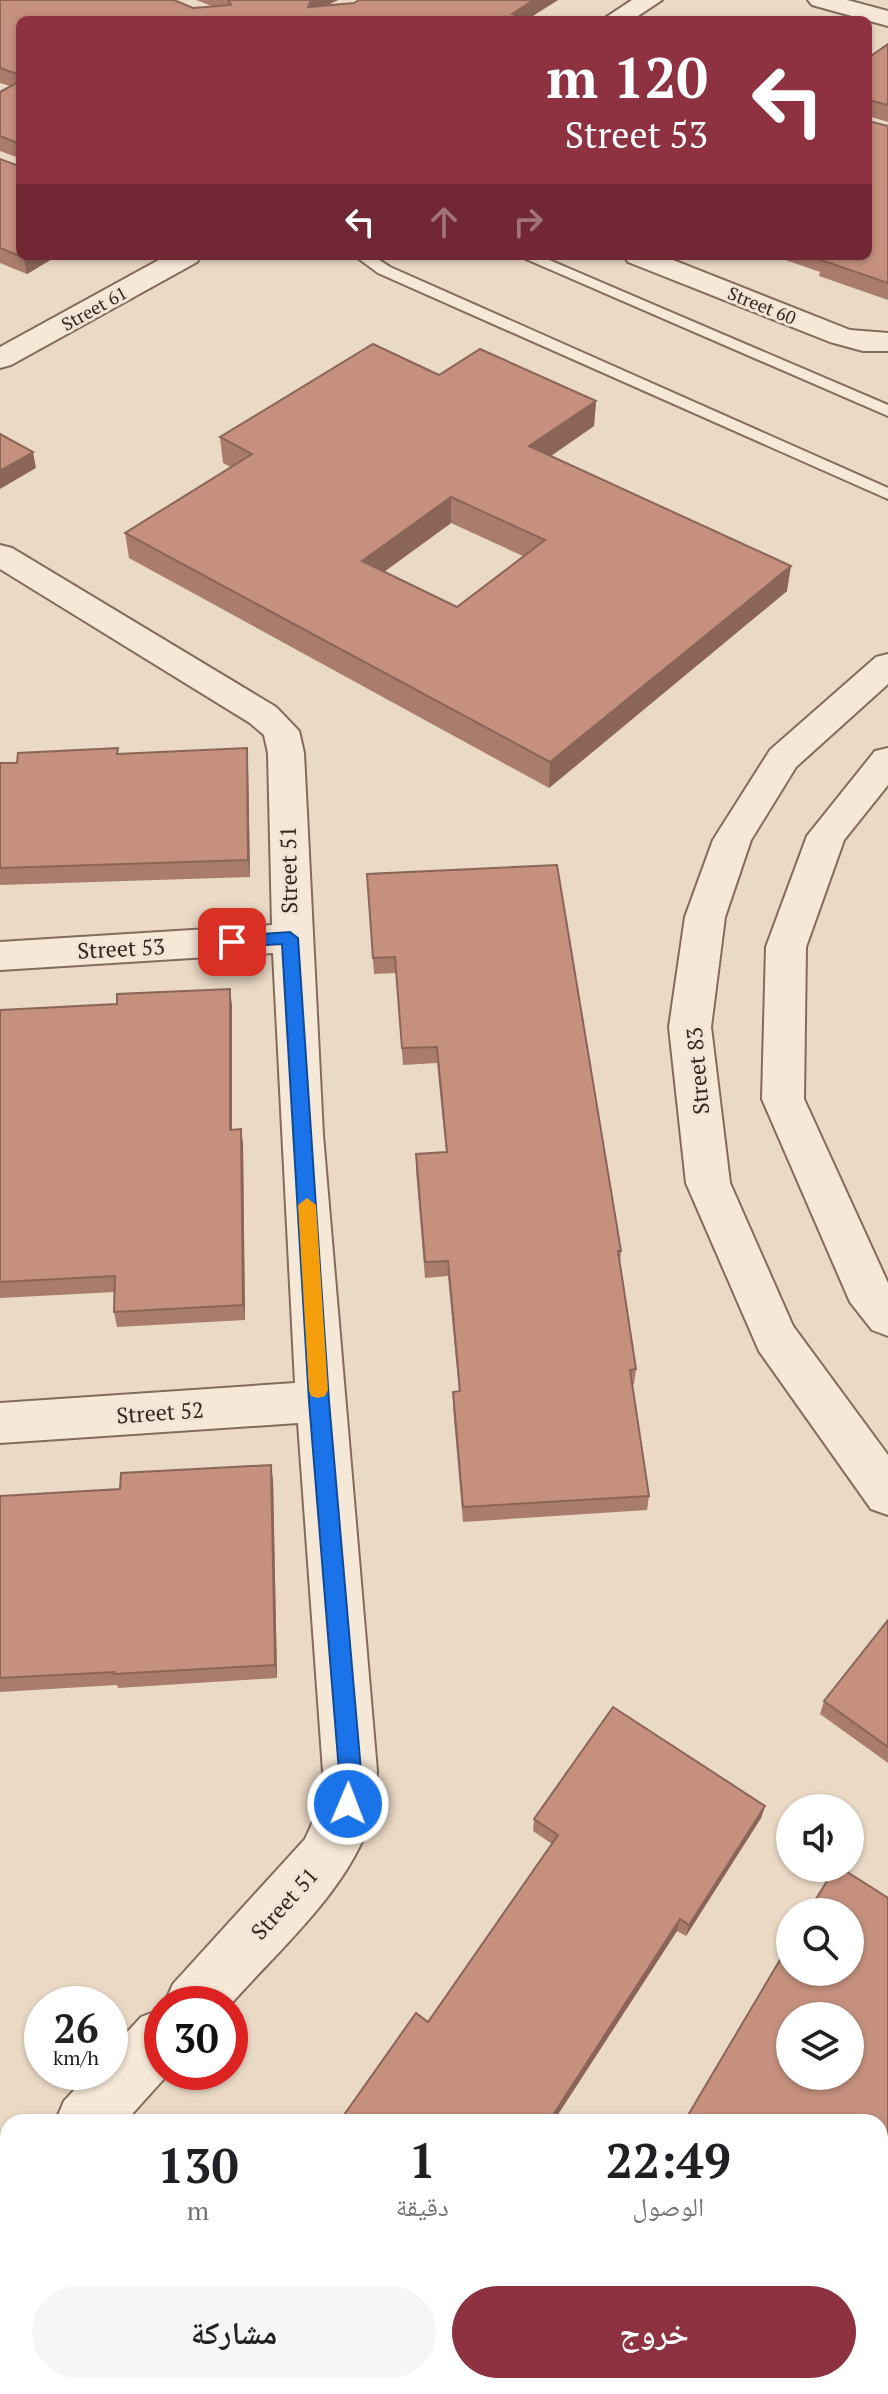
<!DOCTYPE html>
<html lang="ar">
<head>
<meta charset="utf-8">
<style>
  :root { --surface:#fff; --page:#f6f6f6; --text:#202124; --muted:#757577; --accent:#8e3141 }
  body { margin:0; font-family:"PT Serif","Noto Naskh Arabic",serif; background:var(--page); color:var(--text); direction:rtl; height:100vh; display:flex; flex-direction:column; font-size:30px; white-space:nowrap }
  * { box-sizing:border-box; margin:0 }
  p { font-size:26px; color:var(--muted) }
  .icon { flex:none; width:44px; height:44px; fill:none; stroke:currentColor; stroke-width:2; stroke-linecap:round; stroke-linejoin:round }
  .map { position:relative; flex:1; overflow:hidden; direction:ltr }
  .sheet { position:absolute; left:0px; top:2114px; width:888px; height:280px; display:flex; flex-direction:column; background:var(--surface); border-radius:24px 24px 0 0; box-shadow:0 2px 6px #0004; direction:rtl }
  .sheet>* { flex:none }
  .hud { position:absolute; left:16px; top:16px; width:856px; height:244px; border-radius:12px; box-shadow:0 2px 6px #0004; direction:rtl; background:#8e3141; color:#fff; overflow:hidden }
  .fabs { position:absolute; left:776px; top:1794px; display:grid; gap:16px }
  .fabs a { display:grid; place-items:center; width:88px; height:88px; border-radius:50%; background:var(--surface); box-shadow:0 2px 6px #0004; font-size:40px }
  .speed { position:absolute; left:24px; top:1986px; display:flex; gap:16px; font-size:40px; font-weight:700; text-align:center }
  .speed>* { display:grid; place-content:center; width:104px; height:104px; border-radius:50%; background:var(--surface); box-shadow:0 2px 6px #0004; line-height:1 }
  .speed small { font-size:20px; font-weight:400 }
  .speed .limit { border:12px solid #d22; background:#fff; color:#111 }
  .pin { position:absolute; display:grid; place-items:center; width:68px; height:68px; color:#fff; margin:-34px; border-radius:16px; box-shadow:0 4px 12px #0006 }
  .me { position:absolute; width:88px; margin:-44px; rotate:1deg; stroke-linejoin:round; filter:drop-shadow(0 0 6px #0008) }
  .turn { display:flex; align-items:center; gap:28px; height:168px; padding:0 32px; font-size:36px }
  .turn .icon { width:104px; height:104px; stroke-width:2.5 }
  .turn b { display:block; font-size:56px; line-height:68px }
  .lanes { display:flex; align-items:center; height:76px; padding:0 32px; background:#0003; justify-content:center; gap:40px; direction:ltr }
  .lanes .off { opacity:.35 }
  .eta { display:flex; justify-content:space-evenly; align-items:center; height:136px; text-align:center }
  .eta b { font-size:48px; font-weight:600; line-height:56px }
  .cta { display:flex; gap:16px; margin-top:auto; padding:16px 32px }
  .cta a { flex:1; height:92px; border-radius:48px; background:var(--accent); color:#fff; font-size:32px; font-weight:600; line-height:92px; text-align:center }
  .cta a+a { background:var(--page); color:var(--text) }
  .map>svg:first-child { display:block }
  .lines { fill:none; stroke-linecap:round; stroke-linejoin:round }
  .service-casing { stroke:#846b5c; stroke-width:4 }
  .minor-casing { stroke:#846b5c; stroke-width:4 }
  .tertiary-casing { stroke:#846b5c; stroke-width:4 }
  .service { fill:#f6e8d7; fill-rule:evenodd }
  .minor { fill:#f6e8d7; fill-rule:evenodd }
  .tertiary { fill:#f6e8d7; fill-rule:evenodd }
  .wall { fill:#a97c6c; fill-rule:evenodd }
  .shaded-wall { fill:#8a6558 }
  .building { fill:#c5907e; stroke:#8a6558; stroke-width:2; fill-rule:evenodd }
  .route { fill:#1a73e8; stroke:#114b97; stroke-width:2 }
  .slow { fill:#f59e0b }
  .labels { text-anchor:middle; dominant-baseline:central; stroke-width:6; stroke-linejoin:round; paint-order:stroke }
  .far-street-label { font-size:18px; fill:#35261f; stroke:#f2e4d4 }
  .street-label { font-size:22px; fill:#35261f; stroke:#f2e4d4 }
</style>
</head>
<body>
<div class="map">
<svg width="888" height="2394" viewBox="0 0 888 2394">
  <rect width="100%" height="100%" fill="#ead9c5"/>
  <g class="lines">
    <defs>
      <g id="service">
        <path d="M355 256H373L390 267 888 488V499L378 273Z"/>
        <path d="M519 256H540L888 405V416Z"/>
      </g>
      <g id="minor">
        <path d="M632 0H662L632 20H602Z"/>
        <path d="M808 0H847L888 11V26L812 5Z"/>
        <path d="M166 256H201L197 262 11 365 0 368V347Z"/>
        <path d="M624 256H663L850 330 888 333V351H863L830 342 628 262Z"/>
        <path d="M0 545 12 548 276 707 299 731 304 753 323 1135 377 1771C376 1783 377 1796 374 1808 355 1885 281 1947 230 2005L164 2004 173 1984 305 1839 321 1804 323 1771 298 1423 0 1443V1403L295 1383 273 953 0 970V942L272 925 268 753 264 735 250 723 0 569Z"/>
        <path d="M162 2009V2072H170L125 2122H55L64 2101 91 2072H110V2051L141 2017Z"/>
        <path d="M8 2176V2242L0 2245V2179Z"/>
      </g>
      <g id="tertiary">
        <path d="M888 654V684L796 767 751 840 725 917 711 1027 730 1183 793 1326 888 1455V1515L871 1509 759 1351 686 1183 669 1027 685 917 713 840 770 750 876 657Z"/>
        <path d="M888 748V785L844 840 806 947 804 1099 888 1283V1336L872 1330 850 1302 762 1099 766 947 807 836 875 751Z"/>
      </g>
    </defs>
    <use href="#service" class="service-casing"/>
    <use href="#minor" class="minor-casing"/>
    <use href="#tertiary" class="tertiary-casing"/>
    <use href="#service" class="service"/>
    <use href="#minor" class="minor"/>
    <use href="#tertiary" class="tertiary"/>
  </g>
  <g class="wall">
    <path d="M0 0 193 8 212 6 196 0H338L327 5 558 0 528 19 20 20V256H57L27 274 0 263V159L19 166V158L0 151V92L10 86 0 83Z"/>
    <path d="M888 44V122L868 116V121L888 126V300L819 276 820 272 774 256H868V58Z"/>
    <path d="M439 375 596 401 594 426 550 456 787 591 549 788 129 558 125 533 231 467 223 463 220 437ZM451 523 523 556 457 607 384 572Z"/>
    <path d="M118 754 248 765 250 877 0 885V763Z"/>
    <path d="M368 891 621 1251 620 1262 636 1369 634 1384H632L649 1496 647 1510 463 1522 453 1407V1392L459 1391 448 1276 425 1278 416 1170V1154L446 1152 437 1063 403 1065 396 973 374 974Z"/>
    <path d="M232 1005V1130L241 1129 243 1145 245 1320 117 1327 114 1312 115 1292 0 1298V1010Z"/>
    <path d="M273 1480 277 1678 118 1688 117 1685 0 1692V1496Z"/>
    <path d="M888 1620V1763L820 1714 824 1701Z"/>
    <path d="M765 1806 761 1818 686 1936 677 1931 555 2119 428 2022 552 1844 533 1831 534 1819Z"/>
    <path d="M507 2386H714L710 2394H517Z"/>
  </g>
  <g class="shaded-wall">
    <path d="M311 0H338L313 12 308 7Z"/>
    <path d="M534 0H558L526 20 512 14Z"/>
    <path d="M27 256H57L27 274 24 258Z"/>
    <path d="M596 401 594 426 528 472 529 446Z"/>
    <path d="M33 452 36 468 0 489V471Z"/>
    <path d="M451 497V523L363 587 362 561Z"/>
    <path d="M791 566 787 591 549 788 550 762Z"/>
    <path d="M247 748 248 765 250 877 248 860Z"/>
    <path d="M230 989 232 1005V1146L230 1130Z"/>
    <path d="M241 1129 243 1145 245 1320 243 1305Z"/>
    <path d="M271 1465 273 1480 277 1678 275 1665Z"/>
    <path d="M765 1806 761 1818 686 1936 689 1925Z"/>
    <path d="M680 1919 677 1931 555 2119 554 2122H552L553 2115Z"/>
    <path d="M385 2386H390L385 2394H380Z"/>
  </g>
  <g class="building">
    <path d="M0 0H174L193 8 231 5 228 0H311L308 7 354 3 359 0H534L512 14 531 20H20V75L0 68Z"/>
    <path d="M888 44V105L869 100 868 121 888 126V283L821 260 826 257 824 256H868V58Z"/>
    <path d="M20 81V256L0 248V159L19 166 20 144 0 136V92Z"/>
    <path d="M373 344 439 375 480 349 596 401 529 446 791 566 550 762 125 533 252 454 220 437ZM451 497 545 540 457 607 362 561Z"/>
    <path d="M0 434 33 452 0 471Z"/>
    <path d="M118 748 117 754 247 748 248 860 0 868V763H17L18 753Z"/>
    <path d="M557 865 621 1251H618L636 1369 630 1370 649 1496 463 1507 453 1392 460 1391 448 1261 425 1262 416 1154 447 1152 437 1047 402 1048 395 957 373 958 367 874Z"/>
    <path d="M230 989V1130L241 1129 243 1305 114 1312 115 1276 0 1282V1010L117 1004V994Z"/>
    <path d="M271 1465 275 1665 114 1674V1672L0 1678V1496L120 1489 121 1473Z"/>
    <path d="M888 1620V1747L824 1701Z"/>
    <path d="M613 1707 765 1806 689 1925 680 1919 553 2115 555 2116 552 2122H339L416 2013 428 2022 558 1835 534 1819Z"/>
    <path d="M835 1868H841L888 1898V2138L880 2152V2122H684L790 1943V1972H850V1912H808ZM790 2016H850V2076H790Z"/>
    <path d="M90 2386H385L380 2394H84Z"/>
    <path d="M516 2386H714L710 2394H526Z"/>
  </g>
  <path class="route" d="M290 932 298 938 329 1401 361 1771 356 1812 348 1815 340 1812 337 1804 339 1771 309 1401 282 944 232 947 224 942 232 936Z"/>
  <path class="slow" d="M307 1198 316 1205 328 1390 325 1396 318 1398 311 1396 309 1390 298 1205Z"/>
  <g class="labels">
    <g class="far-street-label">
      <text transform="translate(762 305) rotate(22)">Street 60</text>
      <text transform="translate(94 308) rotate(-29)">Street 61</text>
    </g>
    <g class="street-label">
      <text transform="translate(288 870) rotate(-91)">Street 51</text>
      <text transform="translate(121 948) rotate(-3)">Street 53</text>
      <text transform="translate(697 1071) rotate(-95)">Street 83</text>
      <text transform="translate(160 1412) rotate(-4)">Street 52</text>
      <text transform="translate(284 1903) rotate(-48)">Street 51</text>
    </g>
  </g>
</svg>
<div class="fabs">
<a><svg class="icon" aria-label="sound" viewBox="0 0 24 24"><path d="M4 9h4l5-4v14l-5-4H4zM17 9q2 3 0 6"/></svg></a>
<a><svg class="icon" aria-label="search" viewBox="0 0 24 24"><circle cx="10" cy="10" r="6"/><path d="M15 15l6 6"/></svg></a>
<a><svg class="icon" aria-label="layers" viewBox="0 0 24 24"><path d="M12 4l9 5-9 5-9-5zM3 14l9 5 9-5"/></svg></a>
</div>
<div class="speed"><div>26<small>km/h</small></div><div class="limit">30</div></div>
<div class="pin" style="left:232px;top:942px;background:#d93025"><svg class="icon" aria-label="arrive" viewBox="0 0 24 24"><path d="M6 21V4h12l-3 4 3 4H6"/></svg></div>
<svg class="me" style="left:348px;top:1804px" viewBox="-20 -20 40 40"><circle r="17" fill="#1a73e8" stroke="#fff" stroke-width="3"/><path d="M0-11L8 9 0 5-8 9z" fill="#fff"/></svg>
<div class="hud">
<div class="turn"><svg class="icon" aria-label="left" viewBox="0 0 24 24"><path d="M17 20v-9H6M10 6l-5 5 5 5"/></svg><div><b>120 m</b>Street 53</div></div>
<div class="lanes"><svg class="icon" aria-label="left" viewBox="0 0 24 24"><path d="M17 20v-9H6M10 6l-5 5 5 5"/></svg><svg class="icon off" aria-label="ahead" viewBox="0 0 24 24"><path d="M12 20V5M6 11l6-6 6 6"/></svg><svg class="icon off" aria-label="right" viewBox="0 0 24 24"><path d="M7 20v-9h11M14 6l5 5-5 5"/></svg></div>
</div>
<section class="sheet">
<div class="eta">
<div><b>22:49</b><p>الوصول</p></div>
<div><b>1</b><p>دقيقة</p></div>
<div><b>130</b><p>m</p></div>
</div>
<div class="cta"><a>خروج</a><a>مشاركة</a></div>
</section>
</div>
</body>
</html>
